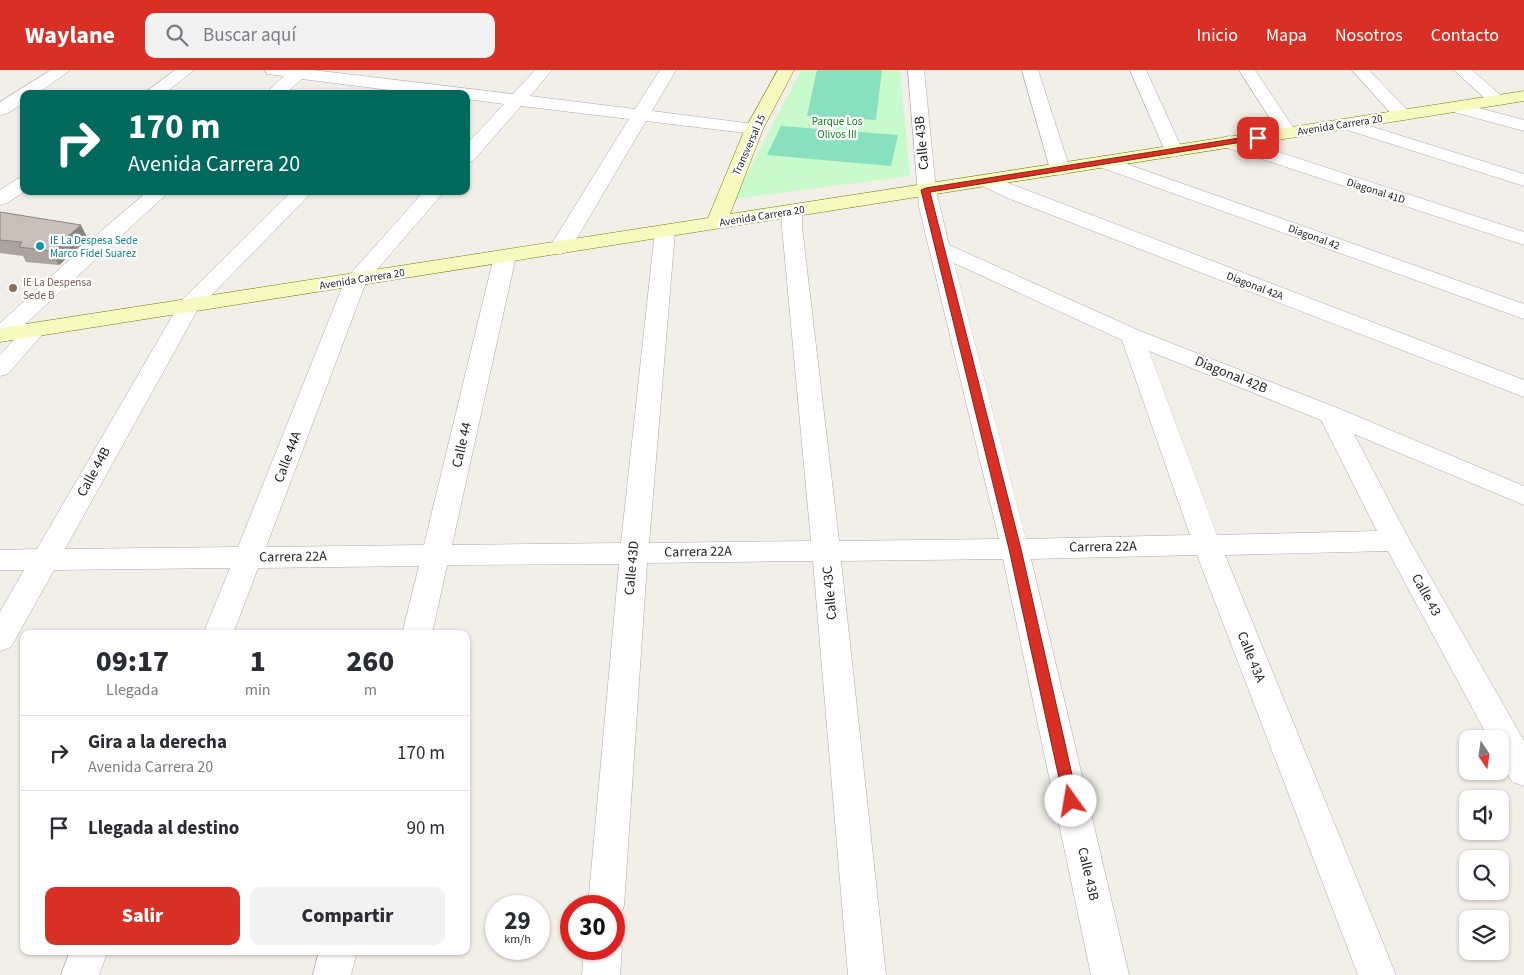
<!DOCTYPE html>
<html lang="es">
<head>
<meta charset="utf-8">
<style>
  :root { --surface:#fff; --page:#f2f2f3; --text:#2b2b33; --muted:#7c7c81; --line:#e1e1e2; --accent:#d93025 }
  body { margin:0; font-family:"Source Sans 3",sans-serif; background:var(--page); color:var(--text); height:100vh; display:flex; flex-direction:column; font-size:19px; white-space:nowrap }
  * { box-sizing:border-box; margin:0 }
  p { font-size:16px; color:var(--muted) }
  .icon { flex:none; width:28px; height:28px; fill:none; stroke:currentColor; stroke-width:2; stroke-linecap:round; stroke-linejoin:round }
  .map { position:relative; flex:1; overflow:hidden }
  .drawer { position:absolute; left:20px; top:560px; width:450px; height:325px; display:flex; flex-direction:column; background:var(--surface); border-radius:10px; box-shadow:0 1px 4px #0004 }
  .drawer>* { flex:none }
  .top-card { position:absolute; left:20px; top:20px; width:450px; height:105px; border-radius:10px; box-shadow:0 1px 4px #0004; background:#00695c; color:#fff; overflow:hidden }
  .needle { width:32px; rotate:167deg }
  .controls { position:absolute; left:1459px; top:660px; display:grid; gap:10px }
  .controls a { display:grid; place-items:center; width:50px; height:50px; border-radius:10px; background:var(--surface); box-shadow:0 1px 4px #0004; font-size:25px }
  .speed { position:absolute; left:485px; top:825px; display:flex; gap:10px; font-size:25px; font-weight:700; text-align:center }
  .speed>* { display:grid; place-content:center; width:65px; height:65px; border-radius:50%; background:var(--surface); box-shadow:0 1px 4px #0004; line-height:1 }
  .speed small { font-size:12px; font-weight:400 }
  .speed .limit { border:8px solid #d22; background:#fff; color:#111 }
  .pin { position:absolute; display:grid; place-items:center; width:42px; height:42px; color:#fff; margin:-21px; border-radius:10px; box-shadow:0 2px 8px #0006 }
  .me { position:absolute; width:55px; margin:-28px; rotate:347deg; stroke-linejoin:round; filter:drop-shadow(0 0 4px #0008) }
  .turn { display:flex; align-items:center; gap:18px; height:105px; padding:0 25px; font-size:22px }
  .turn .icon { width:65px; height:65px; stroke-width:2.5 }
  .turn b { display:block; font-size:35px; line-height:42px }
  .eta { display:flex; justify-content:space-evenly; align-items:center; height:85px; text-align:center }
  .eta b { font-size:30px; font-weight:800; line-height:35px }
  .primary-button { display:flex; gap:10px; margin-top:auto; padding:10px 25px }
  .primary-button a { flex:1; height:58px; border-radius:10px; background:var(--accent); color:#fff; font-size:20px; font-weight:800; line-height:58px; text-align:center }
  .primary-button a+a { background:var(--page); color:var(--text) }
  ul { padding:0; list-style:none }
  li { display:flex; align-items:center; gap:15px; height:75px; padding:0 25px; border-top:1px solid var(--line) }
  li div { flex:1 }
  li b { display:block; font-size:19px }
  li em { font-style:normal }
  header { display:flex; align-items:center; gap:30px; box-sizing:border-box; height:70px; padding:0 25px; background:var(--accent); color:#fff }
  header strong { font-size:24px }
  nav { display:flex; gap:28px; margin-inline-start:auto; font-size:18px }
  .search { width:350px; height:45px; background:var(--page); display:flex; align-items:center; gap:12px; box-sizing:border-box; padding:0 18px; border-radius:10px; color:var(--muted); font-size:19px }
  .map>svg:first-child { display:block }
  .park { fill:#c8facc }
  .pitch { fill:#88e0be }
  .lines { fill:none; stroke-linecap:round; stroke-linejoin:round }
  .street-casing { stroke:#a9a9a9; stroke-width:1 }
  .secondary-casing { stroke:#707d05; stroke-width:1 }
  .street { fill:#fff; fill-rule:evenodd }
  .secondary { fill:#f7fabf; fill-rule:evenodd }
  .wall { fill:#aba49e }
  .shaded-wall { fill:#8b8681 }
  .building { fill:#c7bfb8; stroke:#8b8681 }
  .route { fill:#d93025; stroke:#8d1f18 }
  .culture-dot { fill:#0f9aa8; stroke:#fff; stroke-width:2 }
  .education-dot { fill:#8d6e63; stroke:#fff; stroke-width:2 }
  .labels { text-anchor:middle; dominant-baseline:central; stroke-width:4.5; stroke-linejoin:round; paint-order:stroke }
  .far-park-label { font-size:11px; fill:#0c8416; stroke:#fff }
  .far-street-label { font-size:11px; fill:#222; stroke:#fff }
  .far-culture-label { font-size:11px; fill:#0d838f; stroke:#fff; text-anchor:start }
  .far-education-label { font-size:11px; fill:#785e54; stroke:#fff; text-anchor:start }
  .street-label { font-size:14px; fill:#222; stroke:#fff }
</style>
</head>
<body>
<header>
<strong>Waylane</strong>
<div class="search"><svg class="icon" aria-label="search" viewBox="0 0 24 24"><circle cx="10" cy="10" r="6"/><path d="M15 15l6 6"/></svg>Buscar aquí</div>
<nav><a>Inicio</a><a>Mapa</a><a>Nosotros</a><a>Contacto</a></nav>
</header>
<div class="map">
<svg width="1524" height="905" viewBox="0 0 1524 905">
  <rect width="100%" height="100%" fill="#f2efe9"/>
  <path class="park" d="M801 0H900L910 106 734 129Z"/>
  <g class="pitch">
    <path d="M817 0H882L876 50 807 46Z"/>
    <path d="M781 56 898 65 891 96 767 85Z"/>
  </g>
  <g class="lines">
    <defs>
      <g id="street">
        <path d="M51 0H70L37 24H24V33L6 44 0 45V32Z"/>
        <path d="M175 0H194L164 24H143Z"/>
        <path d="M265 0H313L513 24 535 0H552L530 26 635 39 660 0H676L652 41 754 54 760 55 763 59 760 63 754 64 646 51 571 178 567 182 560 184 553 182 549 178 629 49 521 36 473 91 466 93V75L504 34 466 29V24H421L302 9 285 24H265L284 6 267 4Z"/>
        <path d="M908 0H924L936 120 949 175 1140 261 1340 339 1524 416V435L1354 364 1410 471 1524 671V716L1512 712 1500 690V669H1489L1388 481 1225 485 1396 905H1358L1197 485 1031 489 1129 905H1091L1003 489 841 491 886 905H848L813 491 647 493 624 836 619 848 614 850V836H588L619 494 447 495 432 564H402L419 496 258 498 233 564H203L230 498 54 500 11 577 0 581V542L24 500H0V480L37 479 181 231 292 121H313L198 239 65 479 238 477 345 210 424 121H445L366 212 266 477 424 475 494 186 498 182 505 180 512 182 516 186 452 475 621 473 655 161 658 157 665 155 672 157 675 161 649 473 811 471 782 157V141L785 137 792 135 799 137 802 141V157L839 471 999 469 919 137ZM954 193 1122 270 1190 465 1026 469ZM1149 281 1321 350 1377 461 1217 465Z"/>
        <path d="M1022 0H1038L1070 99 1067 103 1060 105 1053 103 1050 99Z"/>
        <path d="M1130 0H1146L1183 81 1181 85 1174 87 1167 85 1165 81Z"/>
        <path d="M1239 0H1255L1297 63 1294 67 1288 68 1282 67Z"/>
        <path d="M1352 0H1369L1408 41 1411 45 1408 49 1402 50 1396 49Z"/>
        <path d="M1454 0H1472L1506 30 1503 34 1497 35 1491 34Z"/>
        <path d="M1456 32 1524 50V61L1450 41 1447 37 1450 33Z"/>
        <path d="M1347 49 1524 104V116L1341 58 1338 54 1341 50Z"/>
        <path d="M1229 66 1524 162V175L1222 76 1220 72 1222 68Z"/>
        <path d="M1104 86 1524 234V249L1097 96 1095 92 1097 88Z"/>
        <path d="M987 105 1524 310V327L1010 129 980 115 977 111 980 107Z"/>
        <path d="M24 107 25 121 7 133 0 135V120L17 109Z"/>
        <path d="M148 121H170L8 270 0 272V253L101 161Z"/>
        <path d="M35 253 43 255 46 260 8 304 0 306V285L27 255Z"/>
        <path d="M614 865 616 866 622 879 620 905H582L584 879H614Z"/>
        <path d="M70 881H108L99 905H61Z"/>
        <path d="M319 881H357L351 905H313Z"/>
      </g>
      <path id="secondary" d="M778 0H794L763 59 730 144 1524 21V31L0 272V258L708 148 745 59Z"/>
    </defs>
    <use href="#street" class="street-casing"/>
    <use href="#secondary" class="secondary-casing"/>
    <use href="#street" class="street"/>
    <use href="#secondary" class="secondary"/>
  </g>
  <path class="wall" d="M0 142 88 169 59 195 26 192 23 186 0 183Z"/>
  <path class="shaded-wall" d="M81 155 88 169 59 195 51 181Z"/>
  <path class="building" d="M0 142 81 155 51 181 19 177 22 172 0 170Z"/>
  <path class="route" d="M1258 65 1261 66V69L930 122 1021 479 1078 731 1076 735 1071 737 1066 735 1064 731 1009 479 921 120 926 118Z"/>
  <circle class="culture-dot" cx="40" cy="176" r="5"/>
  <circle class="education-dot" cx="13" cy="218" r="5"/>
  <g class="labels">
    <g class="far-park-label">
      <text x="837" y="51">Parque Los<tspan x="837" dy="13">Olivos III</tspan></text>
    </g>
    <g class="far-street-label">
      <text transform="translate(1340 55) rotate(-9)">Avenida Carrera 20</text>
      <text transform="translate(749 75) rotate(-66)">Transversal 15</text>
      <text transform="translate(1376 121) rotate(18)">Diagonal 41D</text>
      <text transform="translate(762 146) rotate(-9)">Avenida Carrera 20</text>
      <text transform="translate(1314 167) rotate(20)">Diagonal 42</text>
      <text transform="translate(362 209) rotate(-9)">Avenida Carrera 20</text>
      <text transform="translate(1255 216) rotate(21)">Diagonal 42A</text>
    </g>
    <g class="far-culture-label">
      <text x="50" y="170">IE La Despesa Sede<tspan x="50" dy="13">Marco Fidel Suarez</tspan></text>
    </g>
    <g class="far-education-label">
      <text x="23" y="212">IE La Despensa<tspan x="23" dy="13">Sede B</tspan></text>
    </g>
    <g class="street-label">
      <text transform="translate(922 73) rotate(-95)">Calle 43B</text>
      <text transform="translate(1231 305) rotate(22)">Diagonal 42B</text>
      <text transform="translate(462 375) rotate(-77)">Calle 44</text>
      <text transform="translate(288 387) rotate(-69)">Calle 44A</text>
      <text transform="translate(94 402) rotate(-61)">Calle 44B</text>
      <text transform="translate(1103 477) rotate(-1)">Carrera 22A</text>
      <text transform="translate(698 482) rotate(-1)">Carrera 22A</text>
      <text transform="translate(293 487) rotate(-1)">Carrera 22A</text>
      <text transform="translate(632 498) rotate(-85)">Calle 43D</text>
      <text transform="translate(830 523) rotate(-95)">Calle 43C</text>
      <text transform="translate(1426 525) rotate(61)">Calle 43</text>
      <text transform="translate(1251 587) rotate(68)">Calle 43A</text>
      <text transform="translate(1088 804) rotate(77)">Calle 43B</text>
    </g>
  </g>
</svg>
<div class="controls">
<a><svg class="needle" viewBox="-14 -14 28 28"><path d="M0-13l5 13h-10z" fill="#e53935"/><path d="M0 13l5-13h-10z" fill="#7c7c81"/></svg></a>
<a><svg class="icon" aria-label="sound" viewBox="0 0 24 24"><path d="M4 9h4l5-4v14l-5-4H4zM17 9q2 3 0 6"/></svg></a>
<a><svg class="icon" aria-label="search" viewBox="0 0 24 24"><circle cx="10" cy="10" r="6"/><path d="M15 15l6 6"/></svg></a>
<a><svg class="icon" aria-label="layers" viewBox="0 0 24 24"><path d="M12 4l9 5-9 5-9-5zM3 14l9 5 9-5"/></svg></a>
</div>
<div class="speed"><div>29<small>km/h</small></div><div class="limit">30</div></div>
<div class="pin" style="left:1258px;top:68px;background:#d93025"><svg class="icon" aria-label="arrive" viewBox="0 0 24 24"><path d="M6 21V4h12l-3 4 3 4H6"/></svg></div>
<svg class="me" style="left:1071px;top:731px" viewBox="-20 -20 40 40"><circle r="19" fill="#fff"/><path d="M0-13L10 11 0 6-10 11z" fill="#d93025"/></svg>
<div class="top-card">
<div class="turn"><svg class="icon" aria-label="right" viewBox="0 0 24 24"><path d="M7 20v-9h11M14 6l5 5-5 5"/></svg><div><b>170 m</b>Avenida Carrera 20</div></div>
</div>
<section class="drawer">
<div class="eta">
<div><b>09:17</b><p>Llegada</p></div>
<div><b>1</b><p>min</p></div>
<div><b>260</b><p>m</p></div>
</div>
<ul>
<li><svg class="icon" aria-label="right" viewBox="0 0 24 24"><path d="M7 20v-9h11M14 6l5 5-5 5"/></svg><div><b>Gira a la derecha</b><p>Avenida Carrera 20</p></div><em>170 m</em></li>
<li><svg class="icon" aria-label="arrive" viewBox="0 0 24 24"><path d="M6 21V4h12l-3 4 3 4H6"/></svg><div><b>Llegada al destino</b></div><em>90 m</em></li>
</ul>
<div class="primary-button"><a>Salir</a><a>Compartir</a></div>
</section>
</div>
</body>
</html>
